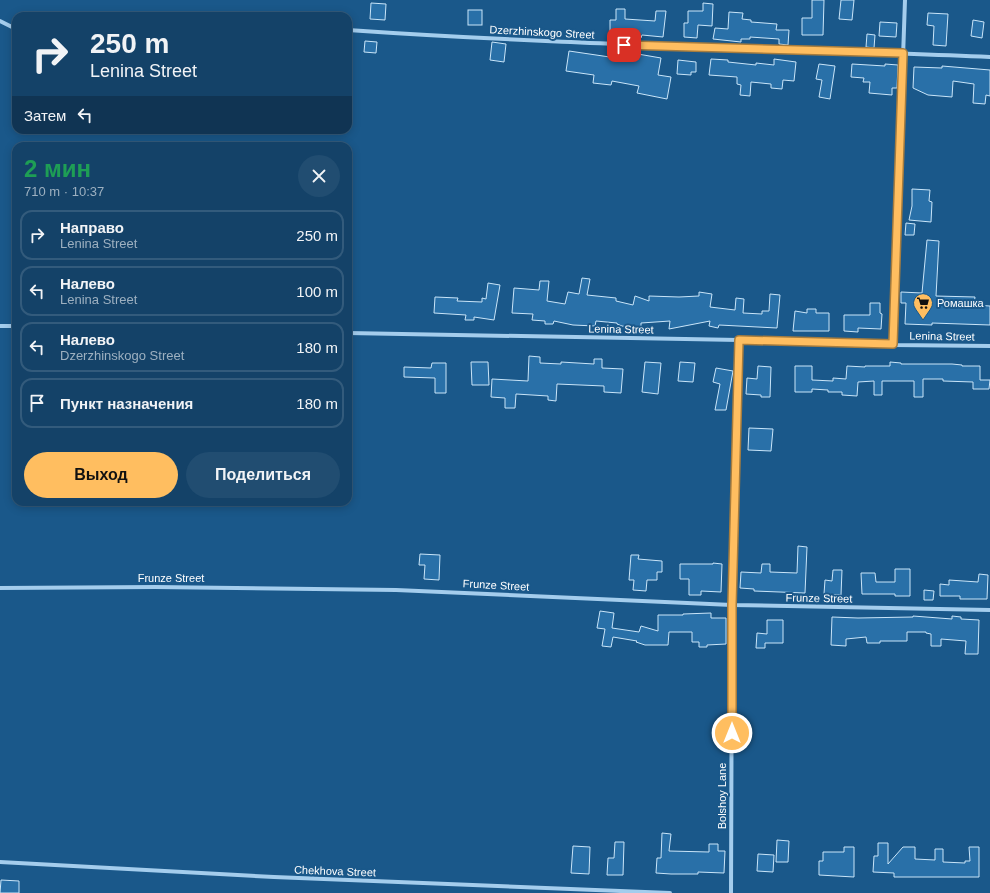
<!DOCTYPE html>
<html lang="ru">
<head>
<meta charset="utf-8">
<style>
  :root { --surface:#144268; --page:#214d71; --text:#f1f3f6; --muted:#9db0c0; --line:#335b7c; --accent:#ffbe60 }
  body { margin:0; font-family:Helvetica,sans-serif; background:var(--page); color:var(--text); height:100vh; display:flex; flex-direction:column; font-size:15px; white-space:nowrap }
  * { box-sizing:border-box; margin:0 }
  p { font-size:13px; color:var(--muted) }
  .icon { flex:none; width:22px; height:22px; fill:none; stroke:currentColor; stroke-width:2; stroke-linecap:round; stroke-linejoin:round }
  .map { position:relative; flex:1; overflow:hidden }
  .panel { position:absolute; left:12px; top:142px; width:340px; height:364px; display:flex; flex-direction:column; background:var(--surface); border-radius:12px; box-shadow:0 2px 10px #0003,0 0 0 1px var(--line) }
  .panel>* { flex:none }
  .banner { position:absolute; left:12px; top:12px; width:340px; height:122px; border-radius:12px; box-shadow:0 2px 10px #0003,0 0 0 1px var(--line); background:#144268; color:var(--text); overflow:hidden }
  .pin { position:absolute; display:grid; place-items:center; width:34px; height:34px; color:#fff; margin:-17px; border-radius:8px; box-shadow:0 2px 6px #0006 }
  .me { position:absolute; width:44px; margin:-22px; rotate:0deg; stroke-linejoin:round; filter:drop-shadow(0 0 3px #0008) }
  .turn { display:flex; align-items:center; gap:14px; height:84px; padding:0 12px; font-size:18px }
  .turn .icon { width:52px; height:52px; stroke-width:2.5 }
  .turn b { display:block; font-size:28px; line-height:34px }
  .then { display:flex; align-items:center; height:38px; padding:0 12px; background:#0003; gap:8px; font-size:15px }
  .round { display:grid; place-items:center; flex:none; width:42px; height:42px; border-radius:21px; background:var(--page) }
  .headline { display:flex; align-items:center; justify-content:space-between; height:68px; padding:0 12px }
  h1 { font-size:24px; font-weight:700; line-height:30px; color:#1e9e55 }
  .button { display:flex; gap:8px; margin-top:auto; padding:8px 12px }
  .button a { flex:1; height:46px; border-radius:24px; background:var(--accent); color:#111; font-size:16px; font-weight:700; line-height:46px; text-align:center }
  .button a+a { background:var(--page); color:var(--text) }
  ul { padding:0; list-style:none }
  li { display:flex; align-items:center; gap:12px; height:50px; margin:0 8px 6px; padding:0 4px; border:2px solid var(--line); border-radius:12px }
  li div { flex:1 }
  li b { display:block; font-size:15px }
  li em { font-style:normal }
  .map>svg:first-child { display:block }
  .building { fill:#2970a8; stroke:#c9e5f9 }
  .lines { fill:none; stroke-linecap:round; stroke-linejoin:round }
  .minor { stroke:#a4cded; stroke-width:4 }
  .route-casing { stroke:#a67c3e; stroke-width:10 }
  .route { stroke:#ffbe60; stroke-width:7 }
  .labels { text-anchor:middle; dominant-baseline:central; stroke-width:4; stroke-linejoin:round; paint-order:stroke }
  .street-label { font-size:11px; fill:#fff; stroke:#1a588a }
  .poi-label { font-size:11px; fill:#fff; stroke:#1a588a; text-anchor:start }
</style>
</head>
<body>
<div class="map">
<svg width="990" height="893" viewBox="0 0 990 893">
  <rect width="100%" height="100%" fill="#1a588a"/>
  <g class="building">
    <path d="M812 0H824L823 35H802V18H812Z"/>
    <path d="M841 0H854L852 20 839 19Z"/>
    <path d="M371 3 386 4 385 20 370 19Z"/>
    <path d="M703 3 713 4 712 26 698 25 697 38 684 37V23H688V11H703Z"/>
    <path d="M616 9H625V19L655 21 656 11H666L663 37 642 35 641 38 610 35V20H616Z"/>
    <rect x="468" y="10" width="14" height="15"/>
    <path d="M729 12 743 13 742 19 751 20V22L777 24 776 30H789L788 45 779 44V39L750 37V39H741V42L713 39 715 28 728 29Z"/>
    <path d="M928 13 948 14 946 46 933 45 934 26 927 25Z"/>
    <path d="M973 20 984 22 982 38 971 36Z"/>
    <path d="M880 22 897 23 896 37 879 36Z"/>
    <path d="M867 34 875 35 874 48 866 47Z"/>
    <path d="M365 41 377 42 376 53 364 52Z"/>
    <path d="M492 42 506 44 504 62 490 60Z"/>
    <path d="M569 51 630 60 632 53 661 58 658 75 671 77 667 99 637 93 639 86 612 81 611 85 593 83 594 75 566 71Z"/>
    <path d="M711 59 728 60V62L756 65V63L774 65V59L796 62 794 81 783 80 782 89 771 88V84L751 82 750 96 740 95 741 85 737 84V77L709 75Z"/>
    <path d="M678 60 696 62V72H691V75L677 74Z"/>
    <path d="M819 64 835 66 830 99 819 97 822 80 816 79Z"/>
    <path d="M852 64 885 66V64L898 65 897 88H892V95L869 93 870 82H863L864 78 851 77Z"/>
    <path d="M942 66 990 70V96L986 95 985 104 973 103 974 84 953 81 952 97 928 95 913 88 914 67 942 68Z"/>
    <path d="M912 189 930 190 929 201 932 202 931 222 909 220 912 206Z"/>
    <path d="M906 223 915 224 914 235H905Z"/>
    <path d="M927 240 939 241 936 296 975 297 974 305 990 306V325L932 323V325L905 324 906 303H901V292L922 293Z"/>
    <path d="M582 278 590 279 587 295 616 298V301L633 305 635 296 649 301V296L679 297 699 296V292L712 294 710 307 735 310 736 298 744 299 743 313 762 314V311H769L770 294 780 295 777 328 719 325 718 328 709 326 710 321 669 329 670 321 641 323V328L622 326 617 324V323L596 321 595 326 573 325 554 321 553 324H545V321L532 320 533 314 512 313 514 288 539 290 540 281H549L547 301 565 304 568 292 579 294Z"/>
    <path d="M488 283 500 285 494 320 474 317V320H465L466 315 434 313 435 297 458 298 457 301 482 302V298L486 299Z"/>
    <path d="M870 303H880V313L882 314 881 329 858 328V332L844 331V315H870Z"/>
    <path d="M807 309H816V313H829V331H793L795 311 807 313Z"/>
    <path d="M529 356 540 357V363L561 364V362L594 364V359H602V368L623 369 621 393 604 392V386L557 384 556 401 548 400V396L516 394 515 408H505V398L491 397 492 379 528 381Z"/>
    <path d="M471 362H488L489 385H472Z"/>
    <path d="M645 362 661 363 658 394 642 392Z"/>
    <path d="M680 362 695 363 693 382 678 381Z"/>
    <path d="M890 362 901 363V364H952L962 365V366H980V380H990L989 389H973V382L943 381V379H923V397H914V381H882V395H874V381L858 382 857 396 842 395V392H828V390L812 389V392H795V366H812V380L833 381V378L846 379 847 366 865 367V366H890Z"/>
    <path d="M432 363H446V393H435V378L404 377V367L431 368Z"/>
    <path d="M758 366 771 367 770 397H761V395L746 394 747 378 757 379Z"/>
    <path d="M716 368 733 371 726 410H715L720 384 713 382Z"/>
    <path d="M749 428 773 429 771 451 748 450Z"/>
    <path d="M798 546 807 547 805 593 754 591V589L740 588 741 572 761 573 762 564H770V572L797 573Z"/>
    <path d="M420 554 440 555 439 580 424 579 425 565H419Z"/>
    <path d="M631 555H639L638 559 662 561V572H657V580H647L646 591 633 590 634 580H629Z"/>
    <path d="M713 563 722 564 721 592 701 591V595H689V579H680V564H713Z"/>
    <path d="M895 569H910V596H895V594H862L861 573H875L876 582H895Z"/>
    <path d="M833 570H842L841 595 824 594 825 580 832 581Z"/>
    <path d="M979 574 988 575 987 599H960V596H940V584L949 585V580L978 582Z"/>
    <path d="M924 590 934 591 933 600H924Z"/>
    <path d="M600 611 614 613 612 628 639 632 641 626 658 631V615H683V614L711 613V618H726V644L707 645V647H699V642H692V632H669L668 645H645L636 642 637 641 613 637 611 647 602 646 605 629 597 628Z"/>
    <path d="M913 616 952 619V616L961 617V619L979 620 978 654H965L966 641 941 639V646H931V634L926 633V632H907V641H880V643H867L866 637 846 639V646L831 645 832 617 858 618 913 617Z"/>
    <path d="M767 620H783V643H765V648H756L757 633 767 634Z"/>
    <path d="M662 833 671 834 669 851 709 852V844H718V851H725L724 873 698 872V874H671L656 873 657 858H661Z"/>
    <path d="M777 840 789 841 788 862H776Z"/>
    <path d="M615 842H624L623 875H607L608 858H614Z"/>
    <path d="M878 843H888V864L903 847H915V859L935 860V849H943V862L965 863V861H970L969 847H979V877H894V873L873 872 874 856H878Z"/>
    <path d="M573 846 590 847 589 874 571 873Z"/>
    <path d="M844 847H854V877L819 875V861H823V852H844Z"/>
    <path d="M758 854 774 855 773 872 757 871Z"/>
    <path d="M1 880 19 881V893H0Z"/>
  </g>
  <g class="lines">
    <g class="minor">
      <path d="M94 16 110 14 137 16"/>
      <path d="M0 21 16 29"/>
      <path d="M348 30C562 45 776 48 990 57"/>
      <path d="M0 326H16"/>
      <path d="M348 333 739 340 893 345 990 346"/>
      <path d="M893 345 905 0"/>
      <path d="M0 588 155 587 396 590 732 605 990 610"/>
      <path d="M0 862 274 877 670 893"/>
      <path d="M731 893 732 605 739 340"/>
    </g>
  </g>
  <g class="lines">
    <defs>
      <path id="route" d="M624 45 903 53 893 344 739 340 732 605V733"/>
    </defs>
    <use href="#route" class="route-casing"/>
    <use href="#route" class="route"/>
  </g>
  <defs>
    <symbol id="supermarket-pin" viewBox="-11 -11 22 30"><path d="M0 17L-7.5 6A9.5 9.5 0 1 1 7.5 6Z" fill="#ffbe60" stroke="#1a588a"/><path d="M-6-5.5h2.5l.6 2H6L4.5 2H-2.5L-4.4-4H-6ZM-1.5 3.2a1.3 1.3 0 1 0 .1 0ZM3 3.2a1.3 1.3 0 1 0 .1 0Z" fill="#111"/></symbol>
  </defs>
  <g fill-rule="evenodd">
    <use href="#supermarket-pin" x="912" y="292" width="22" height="30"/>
  </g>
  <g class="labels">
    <g class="street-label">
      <text transform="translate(542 32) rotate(3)">Dzerzhinskogo Street</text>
      <text transform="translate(621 329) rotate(1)">Lenina Street</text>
      <text transform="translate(942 336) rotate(1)">Lenina Street</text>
      <text x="171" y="578">Frunze Street</text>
      <text transform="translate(496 585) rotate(3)">Frunze Street</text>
      <text transform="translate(819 598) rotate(1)">Frunze Street</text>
      <text transform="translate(722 796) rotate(-90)">Bolshoy Lane</text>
      <text transform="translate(335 871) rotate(2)">Chekhova Street</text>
    </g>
    <g class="poi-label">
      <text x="937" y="303">Ромашка</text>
    </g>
  </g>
</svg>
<div class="pin" style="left:624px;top:45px;background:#d93025"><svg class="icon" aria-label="arrive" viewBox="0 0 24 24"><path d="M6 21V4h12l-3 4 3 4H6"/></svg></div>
<svg class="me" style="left:732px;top:733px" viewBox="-20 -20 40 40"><circle r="17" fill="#ffbe60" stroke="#fff" stroke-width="3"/><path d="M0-11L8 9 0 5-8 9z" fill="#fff"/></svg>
<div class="banner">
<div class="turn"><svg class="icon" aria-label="right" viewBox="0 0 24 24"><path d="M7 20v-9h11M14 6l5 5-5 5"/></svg><div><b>250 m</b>Lenina Street</div></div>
<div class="then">Затем<svg class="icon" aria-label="left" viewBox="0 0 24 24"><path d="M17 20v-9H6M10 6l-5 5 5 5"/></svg></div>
</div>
<section class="panel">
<div class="headline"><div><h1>2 мин</h1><p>710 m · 10:37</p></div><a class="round"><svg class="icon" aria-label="close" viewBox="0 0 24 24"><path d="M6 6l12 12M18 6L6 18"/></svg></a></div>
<ul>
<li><svg class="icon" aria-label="right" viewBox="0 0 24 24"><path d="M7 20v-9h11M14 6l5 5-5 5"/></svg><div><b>Направо</b><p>Lenina Street</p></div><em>250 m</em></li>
<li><svg class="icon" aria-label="left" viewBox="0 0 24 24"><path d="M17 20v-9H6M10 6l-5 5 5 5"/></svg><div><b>Налево</b><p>Lenina Street</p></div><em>100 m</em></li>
<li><svg class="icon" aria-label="left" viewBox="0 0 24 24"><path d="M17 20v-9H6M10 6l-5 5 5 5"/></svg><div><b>Налево</b><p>Dzerzhinskogo Street</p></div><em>180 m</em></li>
<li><svg class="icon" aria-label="arrive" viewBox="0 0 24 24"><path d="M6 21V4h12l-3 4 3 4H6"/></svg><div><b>Пункт назначения</b></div><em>180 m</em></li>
</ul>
<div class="button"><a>Выход</a><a>Поделиться</a></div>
</section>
</div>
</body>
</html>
